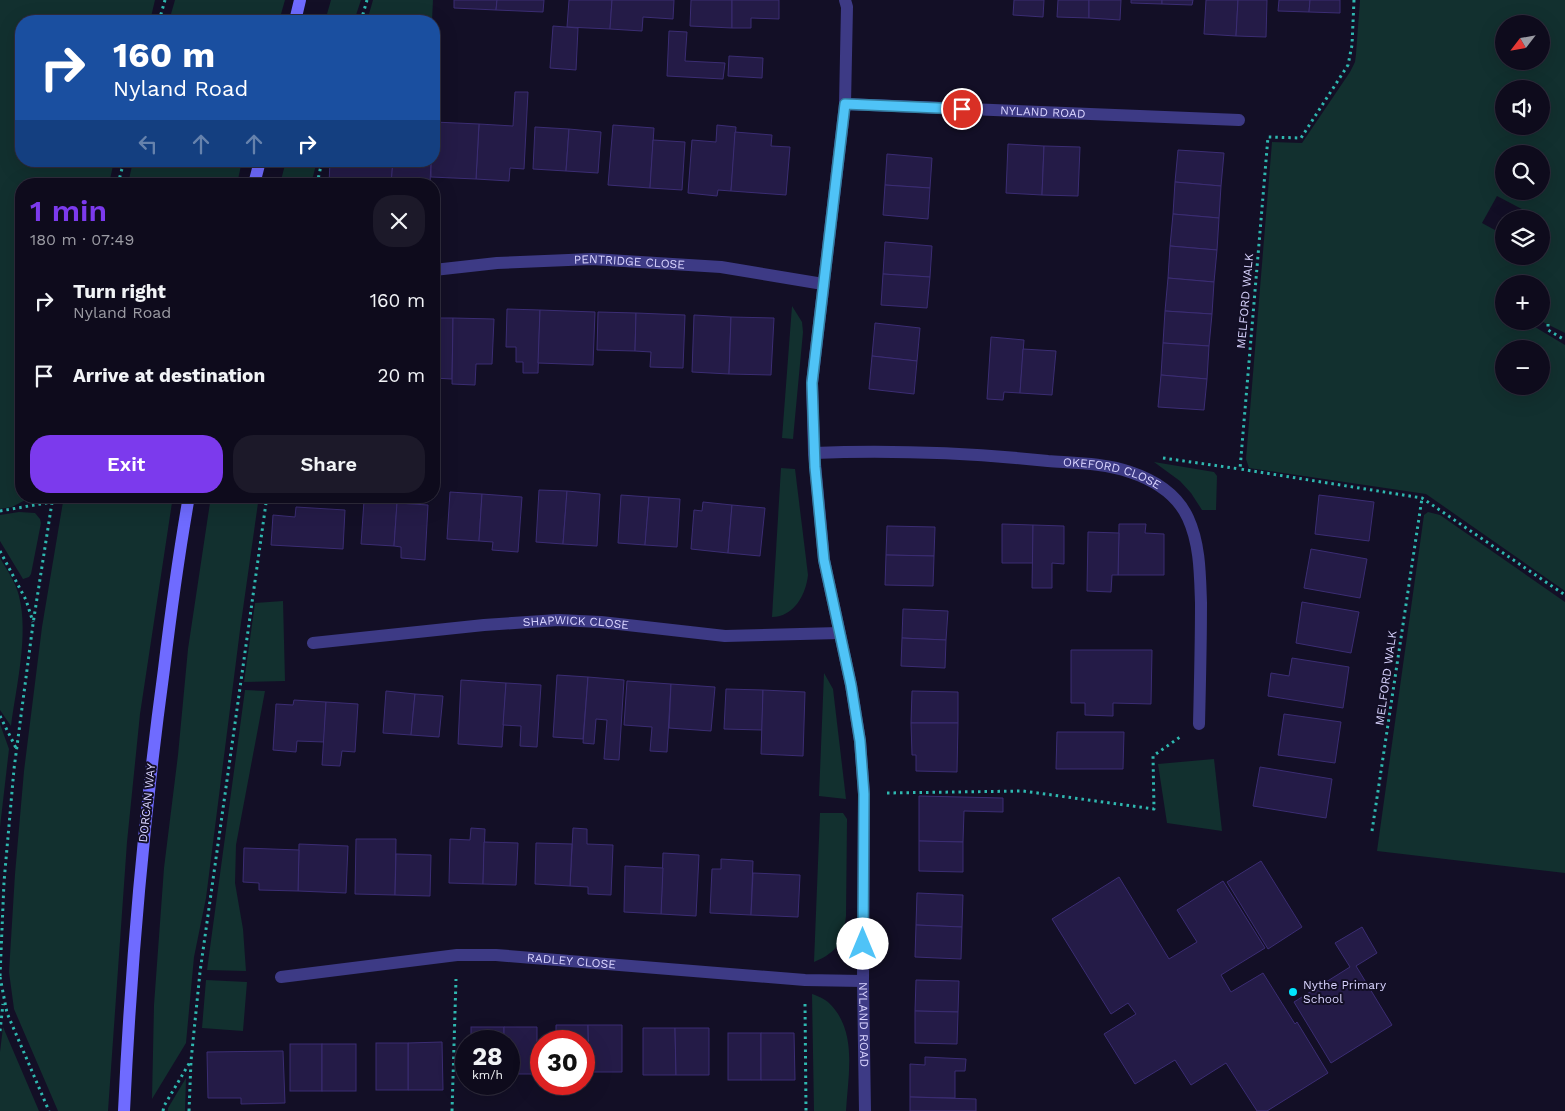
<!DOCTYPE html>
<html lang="en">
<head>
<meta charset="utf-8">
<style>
  :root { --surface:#0e0b1c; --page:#1c1929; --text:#f1f3f6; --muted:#9b9ba3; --line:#2e2b3b; --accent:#7c3aed }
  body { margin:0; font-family:"Work Sans",sans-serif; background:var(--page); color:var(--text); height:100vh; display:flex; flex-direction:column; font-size:19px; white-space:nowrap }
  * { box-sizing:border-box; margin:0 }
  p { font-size:16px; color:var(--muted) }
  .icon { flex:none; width:28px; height:28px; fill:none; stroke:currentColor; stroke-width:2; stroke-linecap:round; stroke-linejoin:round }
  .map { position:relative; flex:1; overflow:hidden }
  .side { position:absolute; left:15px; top:178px; width:425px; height:325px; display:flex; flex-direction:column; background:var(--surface); border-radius:20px; box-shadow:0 5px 20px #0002,0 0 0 1px var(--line) }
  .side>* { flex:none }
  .hud { position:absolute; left:15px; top:15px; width:425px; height:152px; border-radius:20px; box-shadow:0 5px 20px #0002,0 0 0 1px var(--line); background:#1a4fa0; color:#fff; overflow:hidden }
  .needle { width:32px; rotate:239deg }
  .buttons { position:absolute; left:1495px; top:15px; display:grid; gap:10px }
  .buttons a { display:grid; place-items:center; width:55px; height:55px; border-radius:50%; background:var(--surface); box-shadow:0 5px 20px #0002,0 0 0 1px var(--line); font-size:25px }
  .speed { position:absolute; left:455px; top:1030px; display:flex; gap:10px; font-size:25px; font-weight:700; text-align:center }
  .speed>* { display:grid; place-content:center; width:65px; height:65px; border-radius:50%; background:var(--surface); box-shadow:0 5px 20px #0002,0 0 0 1px var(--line); line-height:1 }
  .speed small { font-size:12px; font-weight:400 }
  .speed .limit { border:8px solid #d22; background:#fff; color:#111 }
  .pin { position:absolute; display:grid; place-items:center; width:42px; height:42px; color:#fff; margin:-21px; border:2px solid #fff; border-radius:50%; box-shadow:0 1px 5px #0007 }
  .me { position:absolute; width:55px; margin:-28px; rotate:0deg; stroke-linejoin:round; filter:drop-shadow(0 0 4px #0008) }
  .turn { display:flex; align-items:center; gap:18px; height:105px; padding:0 15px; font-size:22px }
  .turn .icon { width:65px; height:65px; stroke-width:2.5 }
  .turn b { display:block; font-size:35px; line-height:42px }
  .lanes { display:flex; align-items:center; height:48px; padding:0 15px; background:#0003; justify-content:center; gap:25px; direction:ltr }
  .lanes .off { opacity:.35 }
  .round { display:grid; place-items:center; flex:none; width:52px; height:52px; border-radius:20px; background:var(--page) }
  .head { display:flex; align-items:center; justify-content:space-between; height:85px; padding:0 15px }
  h1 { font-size:30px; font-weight:600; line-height:38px; color:var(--accent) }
  .button { display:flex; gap:10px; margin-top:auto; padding:10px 15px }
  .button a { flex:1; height:58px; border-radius:20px; background:var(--accent); color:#fff; font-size:20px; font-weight:600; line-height:58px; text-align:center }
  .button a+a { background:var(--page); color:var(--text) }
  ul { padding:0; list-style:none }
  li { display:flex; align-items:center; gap:15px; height:75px; padding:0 15px }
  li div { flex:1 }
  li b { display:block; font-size:19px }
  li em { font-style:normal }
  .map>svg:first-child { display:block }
  .green { fill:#12302f; fill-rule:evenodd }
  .building { fill:#241b47; stroke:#3b2d73 }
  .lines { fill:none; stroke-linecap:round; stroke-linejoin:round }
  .path { stroke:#2fb8b0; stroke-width:3; stroke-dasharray:2.5 4; stroke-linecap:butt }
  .street { stroke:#3d3a85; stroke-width:12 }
  .secondary { stroke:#6f6bff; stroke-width:12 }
  .route-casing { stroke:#337fa1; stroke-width:12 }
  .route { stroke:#4fc3f7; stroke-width:9 }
  .poi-dot { fill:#00e5ff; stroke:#130f26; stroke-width:2 }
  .labels { text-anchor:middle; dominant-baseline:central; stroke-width:4; stroke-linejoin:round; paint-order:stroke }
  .street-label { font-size:12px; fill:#d9d4ff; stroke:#130f26 }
  .poi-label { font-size:12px; fill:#d9d4ff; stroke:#130f26; text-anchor:start }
</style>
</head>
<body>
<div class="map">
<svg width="1565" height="1111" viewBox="0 0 1565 1111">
  <rect width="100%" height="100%" fill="#130f26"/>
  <g class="green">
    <path d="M0 0H155L150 21H21V161H114L109 184H21V496H33L12 507 0 509Z"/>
    <path d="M175 0H285L279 21H169Z"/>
    <path d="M331 0H361L354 21H325Z"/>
    <path d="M373 0H433L432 21H367Z"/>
    <path d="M1360 0H1565V333L1541 321V284H1504V321H1525L1565 345V591L1426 494 1249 468 1246 459 1272 142 1302 143 1350 72 1355 62 1356 54ZM1504 24H1541V61H1504ZM1504 89H1541V126H1504ZM1504 154H1541V191H1504ZM1497 196 1531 214 1529 219H1541V256H1504V235L1482 223ZM1504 349H1541V386H1504Z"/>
    <path d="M133 161H242L237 184H128Z"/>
    <path d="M286 161H317L311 184H280Z"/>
    <path d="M792 306 802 322 803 332 793 439 782 438Z"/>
    <path d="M1154 462 1214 472 1217 476 1216 510H1202L1191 493 1180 481Z"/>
    <path d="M781 468 795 469 808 575C806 594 794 617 772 617Z"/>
    <path d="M64 496H173L140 714 127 842 108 1111H58L14 1009 9 972 15 874 24 771 42 627Z"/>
    <path d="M211 496H259L240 630 206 898 194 957 186 1043 152 1099 154 1005 164 868 178 755 188 649Z"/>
    <path d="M19 512 35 513 40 519 41 523 31 574 29 577 23 579 0 541V515Z"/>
    <path d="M1428 512 1440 515 1565 602V873L1377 851 1424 515Z"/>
    <path d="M0 558C7 570 16 583 19 596 29 635 16 687 11 726L0 710Z"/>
    <path d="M283 601 285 681 244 682 255 603Z"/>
    <path d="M824 673 833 689 846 799 819 796Z"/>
    <path d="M245 690 265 691 236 845 235 883 243 929 246 971 207 970Z"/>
    <path d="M0 724 9 749 0 827Z"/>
    <path d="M1214 759 1222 831 1167 823 1158 764Z"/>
    <path d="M820 813H843L847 819 846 916C843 941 838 952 814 962Z"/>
    <path d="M206 980 247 982 243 1031 202 1028Z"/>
    <path d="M812 994C818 996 825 999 829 1003 858 1031 848 1075 846 1111H814Z"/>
    <path d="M3 1027 39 1111H0V1052Z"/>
    <path d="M186 1078 185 1111H168V1108Z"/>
  </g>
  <g class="building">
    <path d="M454 0H497L496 10 454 8Z"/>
    <path d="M497 0H544L543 12 496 10Z"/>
    <path d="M569 0H612L610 29 567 27Z"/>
    <path d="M612 0H674L673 19 643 17 642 31 610 29Z"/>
    <path d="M691 0H732V28L690 26Z"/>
    <path d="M732 0H779V19L751 18V28H732Z"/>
    <path d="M1014 0H1044L1043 17 1013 15Z"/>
    <path d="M1058 0H1089V18L1057 17Z"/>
    <path d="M1089 0H1121L1120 20 1089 18Z"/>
    <path d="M1131 0H1162V4L1131 3Z"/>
    <path d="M1162 0H1193L1192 5 1162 4Z"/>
    <path d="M1206 0H1238L1236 36 1204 34Z"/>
    <path d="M1238 0H1267L1266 37 1236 36Z"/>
    <path d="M1279 0H1310L1309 12 1278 11Z"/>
    <path d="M1310 0H1340V13L1309 12Z"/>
    <path d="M553 26 578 28 576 70 550 68Z"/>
    <path d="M669 31 687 32 685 61 725 63 723 79 667 76Z"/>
    <path d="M729 56 763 58 762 78 728 76Z"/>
    <path d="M515 92H528L524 169 510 168 509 181 476 179 479 124 513 126Z"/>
    <path d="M434 122 479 124 476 179 431 177V161H434Z"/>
    <path d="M613 125 654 128 650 188 608 185Z"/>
    <path d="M717 125 736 127 731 191 718 190 717 196 688 193 692 140 716 142Z"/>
    <path d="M535 127 569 129 566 171 533 169Z"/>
    <path d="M569 129 601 132 598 173 566 171Z"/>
    <path d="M735 132 772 135 771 146 790 147 786 195 731 191Z"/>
    <path d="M653 140 685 142 682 190 650 188Z"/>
    <path d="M1008 144 1044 146 1042 195 1006 193Z"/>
    <path d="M1044 146 1080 147 1078 196 1042 195Z"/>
    <path d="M1178 150 1224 153 1221 186 1175 182Z"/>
    <path d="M887 154 932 158 930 188 885 185Z"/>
    <path d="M330 161H393L391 184H329Z"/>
    <path d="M393 161H431L430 184H391Z"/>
    <path d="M1175 182 1221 186 1219 218 1173 214Z"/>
    <path d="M885 185 930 188 928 219 883 215Z"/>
    <path d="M1173 214 1219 218 1217 250 1170 246Z"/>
    <path d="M885 242 932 246 930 277 883 274Z"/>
    <path d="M1170 246 1217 250 1214 282 1168 278Z"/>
    <path d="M883 274 930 277 927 308 881 305Z"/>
    <path d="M1168 278 1214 282 1212 314 1165 311Z"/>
    <path d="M507 309 540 310 538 373H523V362H516V347H506Z"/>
    <path d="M540 310 595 312 593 365 538 363Z"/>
    <path d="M1165 311 1212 314 1209 346 1163 343Z"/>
    <path d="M598 312 636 313 635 351 597 350Z"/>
    <path d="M636 313 685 315 683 368 650 367 651 352 635 351Z"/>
    <path d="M694 315 731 317 729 374 692 372Z"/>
    <path d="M731 317 774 318 771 375 729 374Z"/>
    <path d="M434 318H453L452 379 434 378Z"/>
    <path d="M453 318 494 319 492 364H476L475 385 452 384Z"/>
    <path d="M875 323 920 328 917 361 872 356Z"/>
    <path d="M991 337 1024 340 1020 393 1004 392 1003 400 987 399Z"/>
    <path d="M1163 343 1209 346 1207 379 1161 375Z"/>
    <path d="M1023 349 1056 351 1052 395 1020 393Z"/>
    <path d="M872 356 917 361 914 394 869 389Z"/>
    <path d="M1161 375 1207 379 1204 410 1158 407Z"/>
    <path d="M539 490 567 491 563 544 536 542Z"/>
    <path d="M567 491 600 494 597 546 563 544Z"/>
    <path d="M450 492 482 494 479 541 447 539Z"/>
    <path d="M482 494 522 497 518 552 492 550 493 542 479 541Z"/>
    <path d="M621 495 649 497 645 545 618 543Z"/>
    <path d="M1319 495 1374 502 1369 541 1315 534Z"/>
    <path d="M649 497 680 499 677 547 645 545Z"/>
    <path d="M364 501 397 503 394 546 361 544Z"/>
    <path d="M703 502 732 505 728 553 691 549 694 510 702 511Z"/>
    <path d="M397 503 428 505 425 560 401 558V547L394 546Z"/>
    <path d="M732 505 765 508 760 556 728 553Z"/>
    <path d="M296 507 345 510 343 549 271 545 273 515 295 517Z"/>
    <path d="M1002 524 1033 525V563H1002Z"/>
    <path d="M1119 524H1146L1145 533 1164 534V575H1118Z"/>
    <path d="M1033 525 1064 526V564L1052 563V588H1032Z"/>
    <path d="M887 526 935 527 934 556 886 555Z"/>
    <path d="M1088 532 1119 533 1118 575H1112L1111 592 1087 591Z"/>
    <path d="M1311 549 1367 559 1360 598 1304 588Z"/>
    <path d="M886 555 934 556 933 586 885 585Z"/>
    <path d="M1302 602 1359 612 1351 653 1296 643Z"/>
    <path d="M903 609 948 611 946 640 902 638Z"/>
    <path d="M902 638 946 640 945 668 901 666Z"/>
    <path d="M1071 650H1152L1151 704 1113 703V716L1085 715V703H1071Z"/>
    <path d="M1292 658 1349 667 1343 708 1268 696 1271 673 1289 676Z"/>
    <path d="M557 675 588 677 583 739 553 737Z"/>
    <path d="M588 677 624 680 619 760 604 759 607 720 596 719 594 744 583 743Z"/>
    <path d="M461 680 506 683 502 747 458 744Z"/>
    <path d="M627 681 671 684 667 752 650 751 652 727 624 725Z"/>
    <path d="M506 683 541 685 537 747 520 746 521 726 503 725Z"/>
    <path d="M671 684 715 687 711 731 669 728Z"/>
    <path d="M726 689 763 690 762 730 724 729Z"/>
    <path d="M763 690 805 692 803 756 761 754Z"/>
    <path d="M386 691 415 694 411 735 383 733Z"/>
    <path d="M912 691 958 692V723H911Z"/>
    <path d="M415 694 443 696 439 737 411 735Z"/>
    <path d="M294 700 326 702 324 742 297 741 296 752 273 750 276 704 293 705Z"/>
    <path d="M326 702 358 704 355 752 342 751 340 766 322 765Z"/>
    <path d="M1284 714 1341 722 1335 763 1278 755Z"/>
    <path d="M911 723H958L957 772 916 771V755H912Z"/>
    <path d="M1057 732H1124L1123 769H1056Z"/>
    <path d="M1260 767 1332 779 1326 818 1253 806Z"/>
    <path d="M919 796 1003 798V812L964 811 963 842 919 841Z"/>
    <path d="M471 828 485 829 483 884 449 883 450 839 470 840Z"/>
    <path d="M573 828 587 829V844L613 845 611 895 588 894V887L570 886Z"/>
    <path d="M356 839H396L395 895 355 894Z"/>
    <path d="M919 841 963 842V872L919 871Z"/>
    <path d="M484 842 518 843 516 885 483 884Z"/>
    <path d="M536 843 572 844 570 886 535 884Z"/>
    <path d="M299 844 348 846 346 893 298 891Z"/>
    <path d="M244 848 299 850 298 891 259 890V883L243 882Z"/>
    <path d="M663 853 699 855 696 916 661 914Z"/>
    <path d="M396 854 431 855 430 896 395 895Z"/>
    <path d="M721 859 753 861 751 915 710 913 712 869H721Z"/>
    <path d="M1261 861 1302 927 1268 949 1227 882Z"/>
    <path d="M625 866 663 868 661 914 624 912Z"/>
    <path d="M753 873 800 875 798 917 751 915Z"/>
    <path d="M1119 877 1169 959 1197 942 1177 910 1223 881 1265 948 1221 975 1231 992 1263 973 1295 1024 1297 1022 1328 1073 1267 1111H1257L1226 1063 1191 1085 1175 1060 1135 1084 1104 1034 1136 1014 1128 1003 1111 1014 1052 919Z"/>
    <path d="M917 893 963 895 962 927 916 925Z"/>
    <path d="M916 925 962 927 961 959 915 957Z"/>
    <path d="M1362 927 1377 953 1356 966 1392 1025 1331 1063 1294 1002 1350 967 1335 943Z"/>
    <path d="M916 980 959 981 958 1012 915 1011Z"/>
    <path d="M915 1011 958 1012 957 1044 915 1043Z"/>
    <path d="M556 1025H588L589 1072H584V1041H556Z"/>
    <path d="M588 1025H622V1072H589Z"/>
    <rect x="471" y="1027" width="33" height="14"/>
    <path d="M504 1027H537V1074H509V1041H504Z"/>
    <path d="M643 1028H675L676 1075H643Z"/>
    <path d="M675 1028H709V1075H676Z"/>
    <rect x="728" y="1033" width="33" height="47"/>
    <path d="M761 1033H794L795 1080H761Z"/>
    <path d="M442 1042 443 1090H408V1043Z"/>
    <rect x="376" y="1043" width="32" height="47"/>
    <rect x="290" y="1044" width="32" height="47"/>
    <rect x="322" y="1044" width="34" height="47"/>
    <path d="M283 1051 285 1103 241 1104V1098H208L207 1052Z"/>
    <path d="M925 1057 966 1059 965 1071H955V1098L910 1097V1064L925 1065Z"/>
    <path d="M910 1097 976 1099V1111H910Z"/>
  </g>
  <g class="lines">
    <g class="path">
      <path d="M1354 0 1352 45 1348 65 1301 138 1268 137 1240 469 1422 498 1565 595"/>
      <path d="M159 21 165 0"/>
      <path d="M361 21 367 0"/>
      <path d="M118 184 124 161"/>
      <path d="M317 184 322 161"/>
      <path d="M1548 324V330L1565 340"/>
      <path d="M1163 458 1240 469"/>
      <path d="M0 511 52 502"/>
      <path d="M0 551 26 600 33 622"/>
      <path d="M0 716 16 748"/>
      <path d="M887 793 1023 791 1154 809 1153 756 1180 737"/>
      <path d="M1372 831 1422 498"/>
      <path d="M0 976 4 882 14 769 33 624 53 496"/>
      <path d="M0 977 7 1013 49 1111"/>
      <path d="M805 1004 806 1111"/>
      <path d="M0 1031 3 1004"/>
      <path d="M163 1111 164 1106 190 1062"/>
      <path d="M189 1111 191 1061 200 972 267 496"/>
      <path d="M452 1111 456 979"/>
    </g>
    <g class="street">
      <path id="s1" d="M845 0 847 7 845 104 812 383 814 453 824 560 851 685 860 741 864 794 863 981 865 1111"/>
      <path id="s2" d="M845 104 1239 120"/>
      <path id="s3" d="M434 270 497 263 592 259 721 267 823 284"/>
      <path id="s4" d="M814 453C892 450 971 453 1048 461 1075 463 1104 463 1130 472 1154 480 1177 494 1188 518 1200 544 1200 574 1201 603 1201 643 1200 684 1199 724"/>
      <path id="s5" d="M313 643 484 625 558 620 601 622 725 636 839 633"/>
      <path id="s6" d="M281 977 457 955H496L805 980 863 981"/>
    </g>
    <g class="secondary">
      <path d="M295 21 300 0"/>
      <path d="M254 184 260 161"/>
      <path d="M124 1111C131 963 144 816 164 669 171 611 179 553 189 496"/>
    </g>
  </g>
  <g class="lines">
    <defs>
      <path id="route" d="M863 944 864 794 860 741 851 685 824 560 815 467 812 383 845 104 962 109"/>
    </defs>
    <use href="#route" class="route-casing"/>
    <use href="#route" class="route"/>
  </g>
  <circle class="poi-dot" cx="1293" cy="992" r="5"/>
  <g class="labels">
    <g class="street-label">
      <text stroke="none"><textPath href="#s2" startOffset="198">NYLAND ROAD</textPath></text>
      <text stroke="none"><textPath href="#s3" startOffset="196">PENTRIDGE CLOSE</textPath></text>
      <text transform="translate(1245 301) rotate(-85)">MELFORD WALK</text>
      <text stroke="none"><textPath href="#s4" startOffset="300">OKEFORD CLOSE</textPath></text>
      <text stroke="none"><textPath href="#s5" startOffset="264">SHAPWICK CLOSE</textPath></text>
      <text transform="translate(1386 678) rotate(-82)">MELFORD WALK</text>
      <text transform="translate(147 803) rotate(-84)">DORCAN WAY</text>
      <text stroke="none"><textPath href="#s6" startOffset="292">RADLEY CLOSE</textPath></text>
      <text stroke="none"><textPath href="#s1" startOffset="1031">NYLAND ROAD</textPath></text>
    </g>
    <g class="poi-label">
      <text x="1303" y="985">Nythe Primary<tspan x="1303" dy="14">School</tspan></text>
    </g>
  </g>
</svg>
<div class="buttons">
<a><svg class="needle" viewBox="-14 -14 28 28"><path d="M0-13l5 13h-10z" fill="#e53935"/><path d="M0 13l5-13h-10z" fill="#9b9ba3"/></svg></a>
<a><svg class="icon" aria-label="sound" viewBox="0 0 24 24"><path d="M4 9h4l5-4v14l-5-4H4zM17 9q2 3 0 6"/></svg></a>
<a><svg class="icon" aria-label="search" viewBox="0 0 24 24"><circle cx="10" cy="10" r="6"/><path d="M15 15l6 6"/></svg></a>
<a><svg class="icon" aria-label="layers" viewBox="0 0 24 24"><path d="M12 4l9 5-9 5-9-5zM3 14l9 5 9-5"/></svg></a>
<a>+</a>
<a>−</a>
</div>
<div class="speed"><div>28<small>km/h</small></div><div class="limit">30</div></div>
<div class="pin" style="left:962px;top:109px;background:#d93025"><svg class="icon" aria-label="arrive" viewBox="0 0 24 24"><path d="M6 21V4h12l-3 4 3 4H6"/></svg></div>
<svg class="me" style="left:863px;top:944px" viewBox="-20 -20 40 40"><circle r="19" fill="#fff"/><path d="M0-13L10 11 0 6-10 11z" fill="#4fc3f7"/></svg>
<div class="hud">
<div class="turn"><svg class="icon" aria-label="right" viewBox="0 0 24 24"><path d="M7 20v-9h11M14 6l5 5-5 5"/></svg><div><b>160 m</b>Nyland Road</div></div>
<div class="lanes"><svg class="icon off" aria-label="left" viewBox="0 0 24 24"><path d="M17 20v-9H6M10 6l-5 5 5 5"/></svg><svg class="icon off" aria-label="ahead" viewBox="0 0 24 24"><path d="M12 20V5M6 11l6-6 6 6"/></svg><svg class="icon off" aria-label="ahead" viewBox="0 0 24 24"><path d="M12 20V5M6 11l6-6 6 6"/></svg><svg class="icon" aria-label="right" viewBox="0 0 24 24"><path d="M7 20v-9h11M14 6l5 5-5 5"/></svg></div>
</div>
<section class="side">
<div class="head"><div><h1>1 min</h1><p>180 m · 07:49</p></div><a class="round"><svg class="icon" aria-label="close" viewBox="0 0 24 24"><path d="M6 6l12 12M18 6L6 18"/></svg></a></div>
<ul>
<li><svg class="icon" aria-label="right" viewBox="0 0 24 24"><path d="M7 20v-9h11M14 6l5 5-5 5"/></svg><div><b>Turn right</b><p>Nyland Road</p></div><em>160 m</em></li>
<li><svg class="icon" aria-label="arrive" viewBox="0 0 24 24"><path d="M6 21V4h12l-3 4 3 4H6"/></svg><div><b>Arrive at destination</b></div><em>20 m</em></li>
</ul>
<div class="button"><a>Exit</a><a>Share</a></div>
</section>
</div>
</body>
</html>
